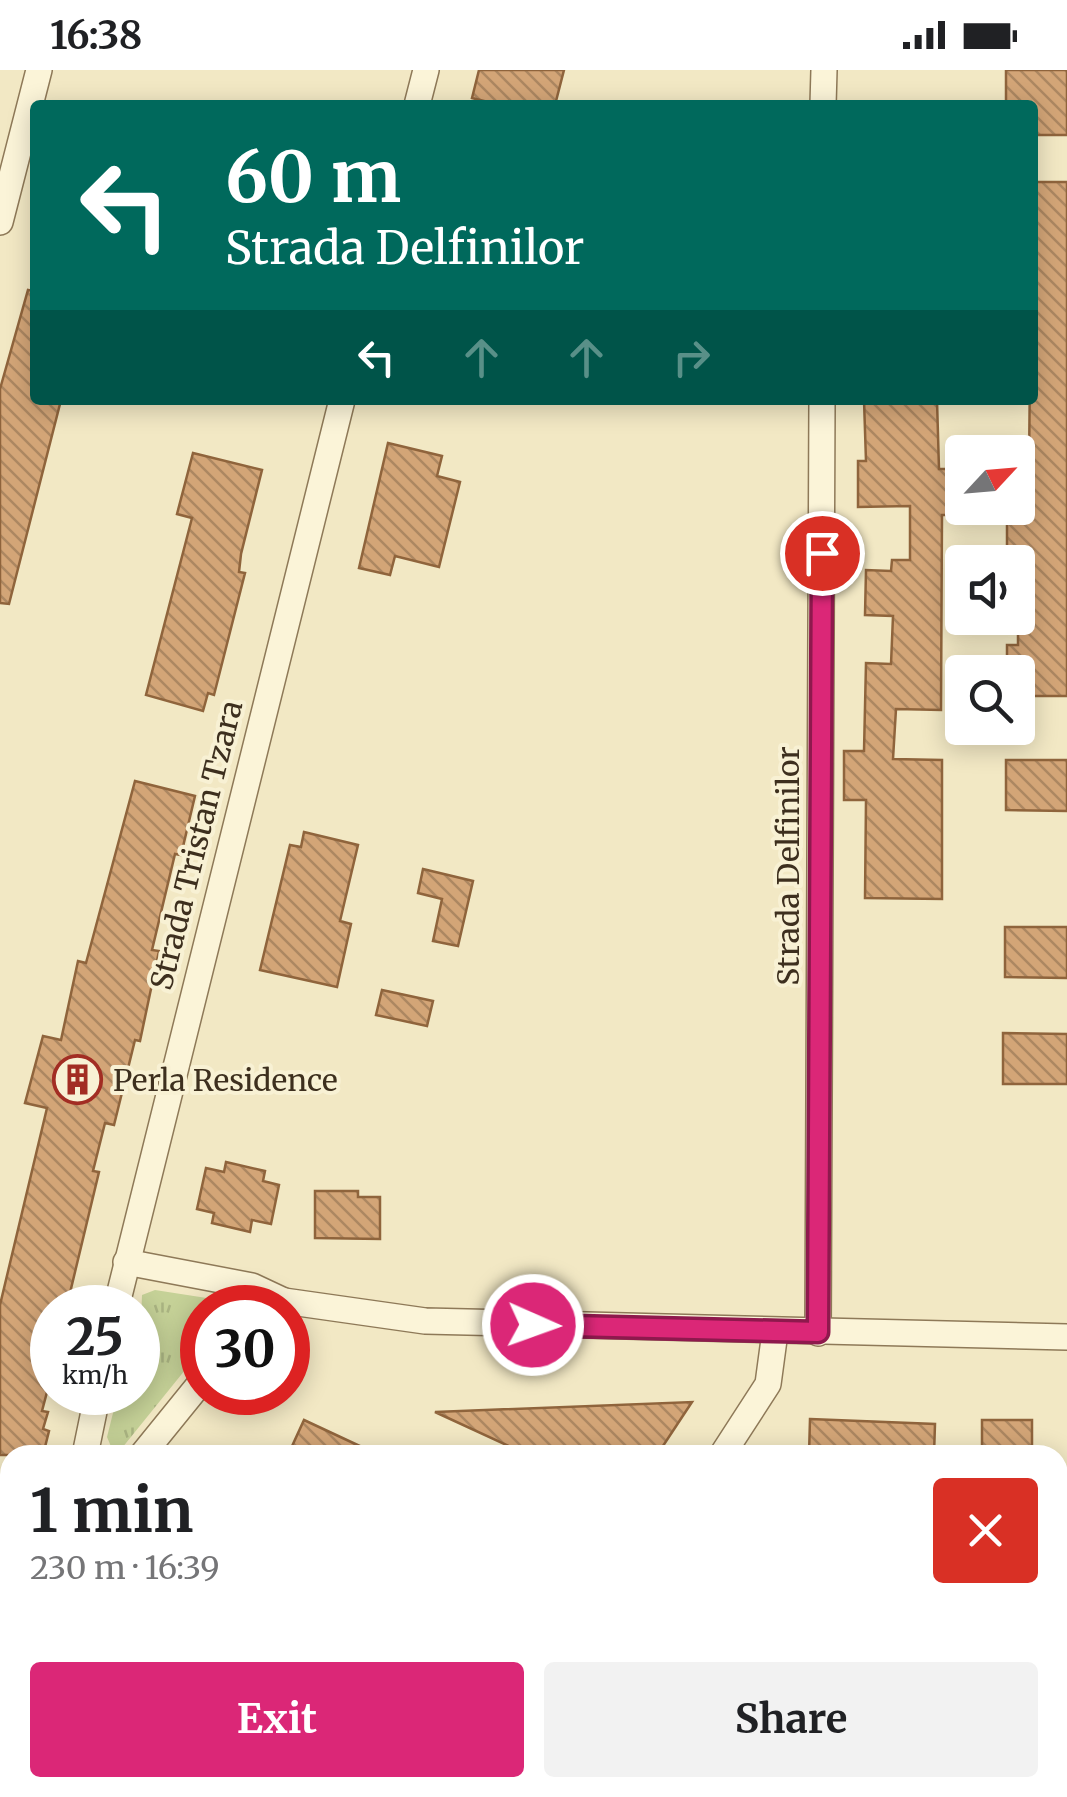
<!DOCTYPE html>
<html lang="en">
<head>
<meta charset="utf-8">
<style>
  :root { --surface:#fff; --page:#f2f2f2; --text:#202124; --muted:#757577; --accent:#db2777 }
  body { margin:0; font-family:Merriweather,serif; background:var(--page); color:var(--text); height:100vh; display:flex; flex-direction:column; font-size:38px; white-space:nowrap }
  * { box-sizing:border-box; margin:0 }
  p { font-size:32px; color:var(--muted) }
  .icon { flex:none; width:55px; height:55px; fill:none; stroke:currentColor; stroke-width:2; stroke-linecap:round; stroke-linejoin:round }
  .map { position:relative; flex:1; overflow:hidden }
  .panel { position:absolute; left:0px; top:1375px; width:1068px; height:352px; display:flex; flex-direction:column; background:var(--surface); border-radius:30px 30px 0 0; box-shadow:0 5px 25px #0003 }
  .panel>* { flex:none }
  .guide { position:absolute; left:30px; top:30px; width:1008px; height:305px; border-radius:10px; box-shadow:0 5px 25px #0003; background:#00695c; color:#fff; overflow:hidden }
  .needle { width:65px; rotate:64deg }
  .tools { position:absolute; left:945px; top:365px; display:grid; gap:20px }
  .tools a { display:grid; place-items:center; width:90px; height:90px; border-radius:10px; background:var(--surface); box-shadow:0 5px 25px #0003; font-size:50px }
  .speed { position:absolute; left:30px; top:1215px; display:flex; gap:20px; font-size:50px; font-weight:700; text-align:center }
  .speed>* { display:grid; place-content:center; width:130px; height:130px; border-radius:50%; background:var(--surface); box-shadow:0 5px 25px #0003; line-height:1 }
  .speed small { font-size:25px; font-weight:400 }
  .speed .limit { border:15px solid #d22; background:#fff; color:#111 }
  .pin { position:absolute; display:grid; place-items:center; width:85px; height:85px; color:#fff; margin:-42px; border:5px solid #fff; border-radius:50%; box-shadow:0 2px 10px #0007 }
  .me { position:absolute; width:110px; margin:-55px; rotate:92deg; stroke-linejoin:round; filter:drop-shadow(0 0 8px #0008) }
  .turn { display:flex; align-items:center; gap:35px; height:210px; padding:0 30px; font-size:45px }
  .turn .icon { width:130px; height:130px; stroke-width:2.5 }
  .turn b { display:block; font-size:70px; line-height:85px }
  .lanes { display:flex; align-items:center; height:95px; padding:0 30px; background:#0003; justify-content:center; gap:50px; direction:ltr }
  .lanes .off { opacity:.35 }
  .round { display:grid; place-items:center; flex:none; width:105px; height:105px; border-radius:10px; background:var(--page) }
  .head { display:flex; align-items:center; justify-content:space-between; height:170px; padding:0 30px }
  h1 { font-size:60px; font-weight:700; line-height:75px }
  .primary-button { display:flex; gap:20px; margin-top:auto; padding:20px 30px }
  .primary-button a { flex:1; height:115px; border-radius:10px; background:var(--accent); color:#fff; font-size:40px; font-weight:700; line-height:115px; text-align:center }
  .primary-button a+a { background:var(--page); color:var(--text) }
  .status { display:flex; justify-content:space-between; align-items:center; height:70px; padding:0 50px; background:var(--surface); direction:ltr }
  .status svg { height:28px; fill:currentColor }
  .map>svg:first-child { display:block }
  .grass { fill:url(#grass-tufts) }
  .building { fill:url(#building-back-hatch); stroke:#8f643c; stroke-width:2.5 }
  .lines { fill:none; stroke-linecap:round; stroke-linejoin:round }
  .street-casing { stroke:#8e7958; stroke-width:28 }
  .street { stroke:#fbf4d8; stroke-width:25 }
  .route-casing { stroke:#8e194d; stroke-width:25 }
  .route { stroke:#db2777; stroke-width:18 }
  .labels { text-anchor:middle; dominant-baseline:central; stroke-width:8; stroke-linejoin:round; paint-order:stroke }
  .street-label { font-size:30px; fill:#3d2f1e; stroke:#f8f1d4 }
  .poi-label { font-size:30px; fill:#3d2f1e; stroke:#f8f1d4; text-anchor:start }
</style>
</head>
<body>
<div class="status"><b>16:38</b><svg viewBox="0 0 49 12"><path d="M0 12V9h3v3zM5 12V6h3v6zM10 12V3h3v9zM15 12V0h3v12zM26 1h20v11H26zM47 4h2v5h-2z"/></svg></div>
<div class="map">
<svg width="1067" height="1727" viewBox="0 0 1067 1727">
  <defs>
    <pattern id="grass-tufts" width="24" height="20" patternUnits="userSpaceOnUse" patternTransform="scale(2.5)"><rect width="24" height="20" fill="#c5d197"/><path d="M3 7l-1-3M5 7V3M7 7l1-3M15 17l-1-3M17 17v-4M19 17l1-3" fill="none" stroke="#aab482"/></pattern>
    <pattern id="building-back-hatch" width="6" height="6" patternUnits="userSpaceOnUse" patternTransform="scale(2.5)"><rect width="6" height="6" fill="#d3a577"/><path d="M-1 5l2 2M0 0l6 6M5-1l2 2" fill="none" stroke="#ac8761"/></pattern>
  </defs>
  <rect width="100%" height="100%" fill="#f2e8c4"/>
  <path class="grass" d="M155 1220 226 1231 229 1237 202 1238V1279L122 1378 112 1379 107 1367 118 1323 138 1322 142 1225Z"/>
  <g class="building">
    <path d="M479 0H564L555 35H500L472 28Z"/>
    <path d="M1006 0H1067V65H1032V35H1006Z"/>
    <path d="M1032 112H1067V626H1018V602H1007V575H1018V492H1007V438H1018V394H1029Z"/>
    <path d="M28 220 35 221V330H61L9 534 0 533V319Z"/>
    <path d="M864 330H937L939 399H955V445H942L941 640 896 639 893 689 942 690V829L865 828 866 730H844V681H864L866 593 891 594 893 546 865 545 866 500 891 501 892 490H910V436L858 437V391H866Z"/>
    <path d="M388 373 442 386 437 406 460 412 439 497 395 486 390 505 359 498Z"/>
    <path d="M193 383 262 400 241 484 239 502 245 503 214 625 208 623 203 641 146 625 192 448 177 444Z"/>
    <path d="M1006 690H1067V741L1006 740Z"/>
    <path d="M135 711 195 726 181 785 175 784 152 880 159 881 140 971 135 970 114 1055 105 1053 93 1101 99 1102 69 1227 64 1226 61 1238H52V1303L42 1341 48 1342 43 1359 49 1361 43 1385H0V1235L47 1038 25 1033 43 966 61 970 78 891 86 893Z"/>
    <path d="M304 762 358 775 340 851 351 854 337 917 260 900 290 775 301 777Z"/>
    <path d="M423 799 473 811 458 876 433 871 442 829 418 823Z"/>
    <path d="M1005 857H1067V908L1005 907Z"/>
    <path d="M382 920 433 931 427 956 376 945Z"/>
    <path d="M1003 963 1067 964V1014H1003Z"/>
    <path d="M226 1092 265 1101 263 1111 279 1115 271 1154 252 1150 250 1162 212 1153 214 1143 197 1139 206 1098 224 1102Z"/>
    <path d="M315 1121H358V1127H380V1169L315 1168Z"/>
    <path d="M692 1332 657 1385H528L435 1342Z"/>
    <path d="M810 1349 935 1354 934 1385H809Z"/>
    <path d="M304 1350 379 1385H288Z"/>
    <rect x="982" y="1350" width="50" height="35"/>
  </g>
  <g class="lines">
    <defs>
      <g id="street">
        <path d="M417 35 426 0"/>
        <path d="M823 35 824 0"/>
        <path d="M0 152 39 0"/>
        <path d="M126 1192 252 1216 284 1231"/>
        <path d="M116 1238 342 330"/>
        <path d="M277 1238 284 1231 425 1251 1067 1267"/>
        <path d="M818 1263 822 330"/>
        <path d="M85 1385 98 1322"/>
        <path d="M142 1385 202 1311"/>
        <path d="M722 1385 768 1314 775 1262"/>
        <path d="M0 1691 10 1667"/>
        <path d="M589 1727 591 1718"/>
      </g>
    </defs>
    <use href="#street" class="street-casing"/>
    <use href="#street" class="street"/>
  </g>
  <g class="lines">
    <defs>
      <path id="route" d="M533 1255 818 1262 822 483"/>
    </defs>
    <use href="#route" class="route-casing"/>
    <use href="#route" class="route"/>
  </g>
  <defs>
    <symbol id="building-ring" viewBox="-11 -11 22 22"><circle r="9.5" fill="#f8f1d4" stroke="#a22d23" stroke-width="1.5"/><path d="M-4-6H4V6H1V3H-1V6H-4ZM-2.5-4.3h1.7v1.8h-1.7ZM.8-4.3h1.7v1.8H.8ZM-2.5-1h1.7V.8h-1.7ZM.8-1h1.7V.8H.8Z" fill="#a22d23"/></symbol>
  </defs>
  <g fill-rule="evenodd">
    <use href="#building-ring" x="50" y="982" width="55" height="55"/>
  </g>
  <g class="labels">
    <g class="street-label">
      <text transform="translate(196 775) rotate(-76)">Strada Tristan Tzara</text>
      <text transform="translate(788 796) rotate(-90)">Strada Delfinilor</text>
    </g>
    <g class="poi-label">
      <text x="113" y="1010">Perla Residence</text>
    </g>
  </g>
</svg>
<div class="tools">
<a><svg class="needle" viewBox="-14 -14 28 28"><path d="M0-13l5 13h-10z" fill="#e53935"/><path d="M0 13l5-13h-10z" fill="#757577"/></svg></a>
<a><svg class="icon" aria-label="sound" viewBox="0 0 24 24"><path d="M4 9h4l5-4v14l-5-4H4zM17 9q2 3 0 6"/></svg></a>
<a><svg class="icon" aria-label="search" viewBox="0 0 24 24"><circle cx="10" cy="10" r="6"/><path d="M15 15l6 6"/></svg></a>
</div>
<div class="speed"><div>25<small>km/h</small></div><div class="limit">30</div></div>
<div class="pin" style="left:822px;top:483px;background:#d93025"><svg class="icon" aria-label="arrive" viewBox="0 0 24 24"><path d="M6 21V4h12l-3 4 3 4H6"/></svg></div>
<svg class="me" style="left:533px;top:1255px" viewBox="-20 -20 40 40"><circle r="17" fill="#db2777" stroke="#fff" stroke-width="3"/><path d="M0-11L8 9 0 5-8 9z" fill="#fff"/></svg>
<div class="guide">
<div class="turn"><svg class="icon" aria-label="left" viewBox="0 0 24 24"><path d="M17 20v-9H6M10 6l-5 5 5 5"/></svg><div><b>60 m</b>Strada Delfinilor</div></div>
<div class="lanes"><svg class="icon" aria-label="left" viewBox="0 0 24 24"><path d="M17 20v-9H6M10 6l-5 5 5 5"/></svg><svg class="icon off" aria-label="ahead" viewBox="0 0 24 24"><path d="M12 20V5M6 11l6-6 6 6"/></svg><svg class="icon off" aria-label="ahead" viewBox="0 0 24 24"><path d="M12 20V5M6 11l6-6 6 6"/></svg><svg class="icon off" aria-label="right" viewBox="0 0 24 24"><path d="M7 20v-9h11M14 6l5 5-5 5"/></svg></div>
</div>
<section class="panel">
<div class="head"><div><h1>1 min</h1><p>230 m · 16:39</p></div><a class="round" style="background:#d93025;color:#fff"><svg class="icon" aria-label="close" viewBox="0 0 24 24"><path d="M6 6l12 12M18 6L6 18"/></svg></a></div>
<div class="primary-button"><a>Exit</a><a>Share</a></div>
</section>
</div>
</body>
</html>
